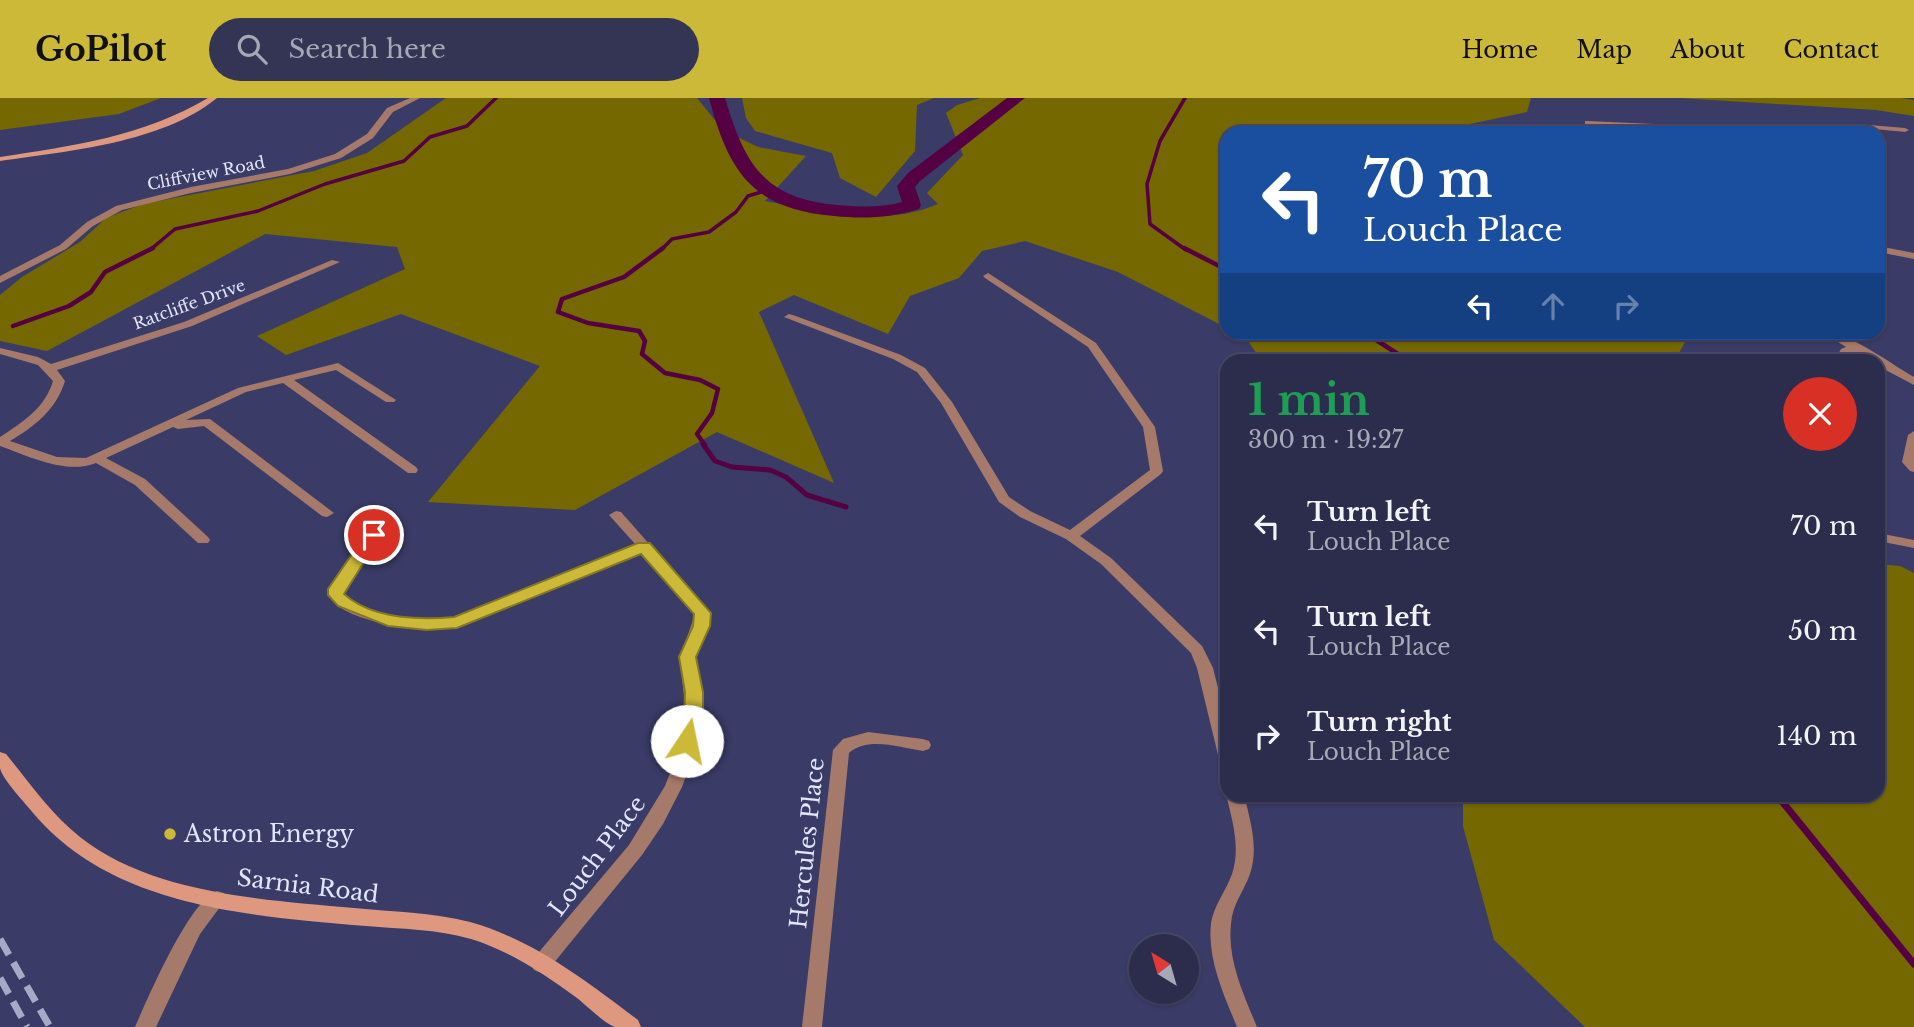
<!DOCTYPE html>
<html lang="en">
<head>
<meta charset="utf-8">
<style>
  :root { --surface:#2c2d4d; --page:#343554; --text:#f1f3f6; --muted:#a6a8b6; --line:#484965; --accent:#cdb938 }
  body { margin:0; font-family:"Libre Baskerville",serif; background:var(--page); color:var(--text); height:100vh; display:flex; flex-direction:column; font-size:26px; white-space:nowrap }
  * { box-sizing:border-box; margin:0 }
  p { font-size:23px; color:var(--muted) }
  .icon { flex:none; width:38px; height:38px; fill:none; stroke:currentColor; stroke-width:2; stroke-linecap:round; stroke-linejoin:round }
  .map { position:relative; flex:1; overflow:hidden }
  .panel { position:absolute; left:1220px; top:256px; width:665px; height:448px; display:flex; flex-direction:column; background:var(--surface); border-radius:21px; box-shadow:0 2px 5px #0004,0 0 0 2px var(--line) }
  .panel>* { flex:none }
  .banner { position:absolute; left:1220px; top:28px; width:665px; height:214px; border-radius:21px; box-shadow:0 2px 5px #0004,0 0 0 2px var(--line); background:#1a4fa0; color:#fff; overflow:hidden }
  .needle { width:46px; rotate:323deg }
  .controls { position:absolute; left:1129px; top:836px; display:grid; gap:14px }
  .controls a { display:grid; place-items:center; width:70px; height:70px; border-radius:50%; background:var(--surface); box-shadow:0 2px 5px #0004,0 0 0 2px var(--line); font-size:35px }
  .pin { position:absolute; display:grid; place-items:center; width:60px; height:60px; color:#fff; margin:-30px; border:4px solid #fff; border-radius:50%; box-shadow:0 2px 7px #0007 }
  .me { position:absolute; width:77px; margin:-38px; rotate:11deg; stroke-linejoin:round; filter:drop-shadow(0 0 5px #0008) }
  .turn { display:flex; align-items:center; gap:24px; height:147px; padding:0 28px; font-size:32px }
  .turn .icon { width:91px; height:91px; stroke-width:2.5 }
  .turn b { display:block; font-size:49px; line-height:60px }
  .lanes { display:flex; align-items:center; height:66px; padding:0 28px; background:#0003; justify-content:center; gap:35px; direction:ltr }
  .lanes .off { opacity:.35 }
  .round { display:grid; place-items:center; flex:none; width:74px; height:74px; border-radius:37px; background:var(--page) }
  .summary { display:flex; align-items:center; justify-content:space-between; height:119px; padding:0 28px }
  h1 { font-size:42px; font-weight:800; line-height:52px; color:#1e9e55 }
  ul { padding:0; list-style:none }
  li { display:flex; align-items:center; gap:21px; height:105px; padding:0 28px }
  li div { flex:1 }
  li b { display:block; font-size:26px }
  li em { font-style:normal }
  header { display:flex; align-items:center; gap:42px; box-sizing:border-box; height:98px; padding:0 35px; background:var(--accent); color:#111 }
  header strong { font-size:33px }
  nav { display:flex; gap:38px; margin-inline-start:auto; font-size:24px }
  .search { width:490px; height:63px; background:var(--page); display:flex; align-items:center; gap:18px; box-sizing:border-box; padding:0 24px; border-radius:38px; color:var(--muted); font-size:26px }
  .map>svg:first-child { display:block }
  .forest { fill:#766801 }
  .lines { fill:none; stroke-linecap:round; stroke-linejoin:round }
  .stream-far3 { stroke:#550043; stroke-width:3.5 }
  .stream-far2 { stroke:#550043; stroke-width:4.5 }
  .stream-far1 { stroke:#550043; stroke-width:5 }
  .stream { stroke:#550043; stroke-width:7 }
  .river { fill:#550043; fill-rule:evenodd }
  .minor { fill:#a67a6a; fill-rule:evenodd }
  .secondary { fill:#de9880; fill-rule:evenodd }
  .rail { stroke:#a7aac7; stroke-width:7; stroke-dasharray:18 9; stroke-linecap:butt }
  .route { fill:#cdb938; stroke:#857824; stroke-width:2 }
  .poi-dot { fill:#cdb938; stroke:#3a3c67; stroke-width:2.5 }
  .labels { text-anchor:middle; dominant-baseline:central; stroke-width:5; stroke-linejoin:round; paint-order:stroke }
  .far-street-label { font-size:16px; fill:#e2e5fb; stroke:#3a3c67 }
  .near-poi-label { font-size:23px; fill:#e2e5fb; stroke:#3a3c67; text-anchor:start }
  .near-street-label { font-size:23px; fill:#e2e5fb; stroke:#3a3c67 }
</style>
</head>
<body>
<header>
<strong>GoPilot</strong>
<div class="search"><svg class="icon" aria-label="search" viewBox="0 0 24 24"><circle cx="10" cy="10" r="6"/><path d="M15 15l6 6"/></svg>Search here</div>
<nav><a>Home</a><a>Map</a><a>About</a><a>Contact</a></nav>
</header>
<div class="map">
<svg width="1914" height="929" viewBox="0 0 1914 929">
  <rect width="100%" height="100%" fill="#3a3c67"/>
  <g class="forest">
    <path d="M0 0H161L119 16 0 32Z"/>
    <path d="M446 0H697L723 32 758 49 806 58 765 103C822 113 883 130 938 106L927 95 963 57 946 15 957 7 980 0H1531L1527 14 1427 35H1227V230L1118 174 1025 143 982 153 959 180 910 198 888 236 794 197 759 214 834 385 717 334 575 412 428 404 540 268 401 216 286 257 257 238 405 171 397 149 265 136 47 253 0 243V197L22 179 80 144 106 120 143 106 314 73 367 55Z"/>
    <path d="M742 0H934L917 7 915 53 876 99 840 80 832 55 755 33 746 20Z"/>
    <path d="M1679 0H1901L1914 2V18L1876 12Z"/>
    <path d="M1235 235 1690 234V235L1675 262H1261L1246 240Z"/>
    <path d="M1878 466 1900 468 1914 475V929H1585L1494 842 1463 728V697L1878 696Z"/>
  </g>
  <g class="lines">
    <g class="stream-far3">
      <path d="M1185 0 1160 43 1147 86 1150 126 1186 152"/>
      <path d="M150 152 175 131 258 113 325 86 404 63 430 39 467 28 496 0"/>
      <path d="M661 152 672 141 709 134 736 114 748 98 768 92"/>
    </g>
    <g class="stream-far2">
      <path d="M663 150 624 179 562 201 558 214 588 225 639 233 645 243 642 256 665 275 700 282 718 291 712 315 697 336 705 347"/>
      <path d="M1184 150 1227 172"/>
      <path d="M13 228 69 208 91 194 105 174 153 150"/>
      <path d="M1364 234 1407 262"/>
    </g>
    <path class="stream-far1" d="M703 346 715 363 732 369 770 372 786 379 807 397 846 409"/>
    <path class="stream" d="M1776 696 1914 866"/>
    <path class="river" d="M709 0H725C745 67 764 100 837 107 858 109 881 110 902 104L897 88 908 75 1007 0H1025L920 83 915 89 921 107 919 111C891 120 863 121 834 118 753 111 729 75 709 0Z"/>
    <g class="minor">
      <path d="M410 0H420L393 14 373 40 341 60 290 76 191 95 122 112 93 128 66 151 0 185V178L60 147 87 124 116 108 191 89 288 71 335 56 367 36 387 10Z"/>
      <path d="M1588 23 1805 33 1809 35H1754L1585 27V23Z"/>
      <path d="M1869 27 1905 30 1909 32 1905 34 1874 31 1870 35H1861Z"/>
      <path d="M1878 148 1914 155V161L1878 154Z"/>
      <path d="M332 162 340 164 192 228 57 272 65 283C56 312 35 328 10 343L57 359 86 360 238 290 338 265 396 302 394 304H386L336 272 294 282 416 369 418 372 416 375H408L283 285 246 294 186 322 210 321 334 415 327 419 322 418 204 328 178 331 173 329 106 360 145 381 208 439 210 442 208 445H198L135 387 96 365C66 377 28 358 0 348V339C23 324 45 310 53 283L38 267 0 256V250L38 259 51 266 184 224Z"/>
      <path d="M988 175 1096 245 1155 329 1163 373 1161 376 1080 438 1111 460 1202 548 1213 570 1227 626V667L1221 666 1219 661 1197 570 1191 555 1101 466 1066 441 1020 419 999 404 941 305 917 274 893 261 784 219 789 216 793 217 901 257 925 270 952 304 1009 399 1030 413 1070 432 1150 372 1143 329 1088 249 985 180 983 178Z"/>
      <path d="M1822 234C1850 234 1889 265 1914 279V287L1878 268V262H1869L1854 254 1849 255 1845 262H1835L1841 251 1846 249Z"/>
      <path d="M1914 333V374L1910 373 1902 364 1908 337Z"/>
      <path d="M616 413 621 414 710 515 696 560 702 618 695 654 682 689 663 726 642 757 548 872 541 875 534 872 531 866 534 860 629 747 665 688 678 654 686 618 680 560 695 516 642 455 462 528C437 535 329 527 329 491L381 416 386 415 393 419 343 491V495C373 520 418 524 455 519L636 447 609 417Z"/>
      <path d="M1878 435 1914 442V450L1878 443Z"/>
      <path d="M868 634 923 641 929 643 931 647 929 651 923 653C901 650 868 638 849 655L822 929H802L833 652 843 641Z"/>
      <path d="M1226 696H1244C1250 723 1259 749 1250 776 1244 793 1232 807 1231 826 1227 862 1244 897 1257 929H1237C1224 897 1207 861 1211 825 1214 807 1226 793 1232 776 1241 749 1232 722 1226 696Z"/>
      <path d="M217 793 224 795 226 801 200 836 156 929H135C148 900 189 803 217 793Z"/>
    </g>
    <g class="secondary">
      <path d="M208 0H217C162 45 68 53 0 63V59C73 48 144 38 208 0Z"/>
      <path d="M0 654 6 656C29 684 51 716 80 739 152 796 265 802 354 810 392 814 432 814 470 824 534 842 586 883 638 922L641 929C634 929 622 929 615 929 605 926 586 907 577 900 544 876 510 853 471 841 437 831 401 831 366 828 252 818 114 810 34 716 26 706 2 681 0 670 0 665 0 659 0 654Z"/>
    </g>
    <g class="rail">
      <path d="M0 841 50 929"/>
      <path d="M0 880 27 929"/>
    </g>
  </g>
  <path class="route" d="M374 432 381 437 344 496C372 521 419 522 454 519L638 445H650L711 515 710 528 696 559 703 594V620L694 648 687 650 678 643 684 620 685 594 679 559 693 528 694 516 641 456 457 530 427 532 388 528 338 508 328 497V491L368 433Z"/>
  <circle class="poi-dot" cx="170" cy="736" r="7"/>
  <g class="labels">
    <g class="far-street-label">
      <text transform="translate(206 75) rotate(-11)">Cliffview Road</text>
      <text transform="translate(189 206) rotate(-20)">Ratcliffe Drive</text>
    </g>
    <g class="near-poi-label">
      <text x="184" y="736">Astron Energy</text>
    </g>
    <g class="near-street-label">
      <text transform="translate(807 745) rotate(-84)">Hercules Place</text>
      <text transform="translate(597 758) rotate(-53)">Louch Place</text>
      <text transform="translate(308 788) rotate(7)">Sarnia Road</text>
    </g>
  </g>
</svg>
<div class="controls">
<a><svg class="needle" viewBox="-14 -14 28 28"><path d="M0-13l5 13h-10z" fill="#e53935"/><path d="M0 13l5-13h-10z" fill="#a6a8b6"/></svg></a>
</div>
<div class="pin" style="left:374px;top:437px;background:#d93025"><svg class="icon" aria-label="arrive" viewBox="0 0 24 24"><path d="M6 21V4h12l-3 4 3 4H6"/></svg></div>
<svg class="me" style="left:687px;top:643px" viewBox="-20 -20 40 40"><circle r="19" fill="#fff"/><path d="M0-13L10 11 0 6-10 11z" fill="#cdb938"/></svg>
<div class="banner">
<div class="turn"><svg class="icon" aria-label="left" viewBox="0 0 24 24"><path d="M17 20v-9H6M10 6l-5 5 5 5"/></svg><div><b>70 m</b>Louch Place</div></div>
<div class="lanes"><svg class="icon" aria-label="left" viewBox="0 0 24 24"><path d="M17 20v-9H6M10 6l-5 5 5 5"/></svg><svg class="icon off" aria-label="ahead" viewBox="0 0 24 24"><path d="M12 20V5M6 11l6-6 6 6"/></svg><svg class="icon off" aria-label="right" viewBox="0 0 24 24"><path d="M7 20v-9h11M14 6l5 5-5 5"/></svg></div>
</div>
<section class="panel">
<div class="summary"><div><h1>1 min</h1><p>300 m · 19:27</p></div><a class="round" style="background:#d93025;color:#fff"><svg class="icon" aria-label="close" viewBox="0 0 24 24"><path d="M6 6l12 12M18 6L6 18"/></svg></a></div>
<ul>
<li><svg class="icon" aria-label="left" viewBox="0 0 24 24"><path d="M17 20v-9H6M10 6l-5 5 5 5"/></svg><div><b>Turn left</b><p>Louch Place</p></div><em>70 m</em></li>
<li><svg class="icon" aria-label="left" viewBox="0 0 24 24"><path d="M17 20v-9H6M10 6l-5 5 5 5"/></svg><div><b>Turn left</b><p>Louch Place</p></div><em>50 m</em></li>
<li><svg class="icon" aria-label="right" viewBox="0 0 24 24"><path d="M7 20v-9h11M14 6l5 5-5 5"/></svg><div><b>Turn right</b><p>Louch Place</p></div><em>140 m</em></li>
</ul>
</section>
</div>
</body>
</html>
